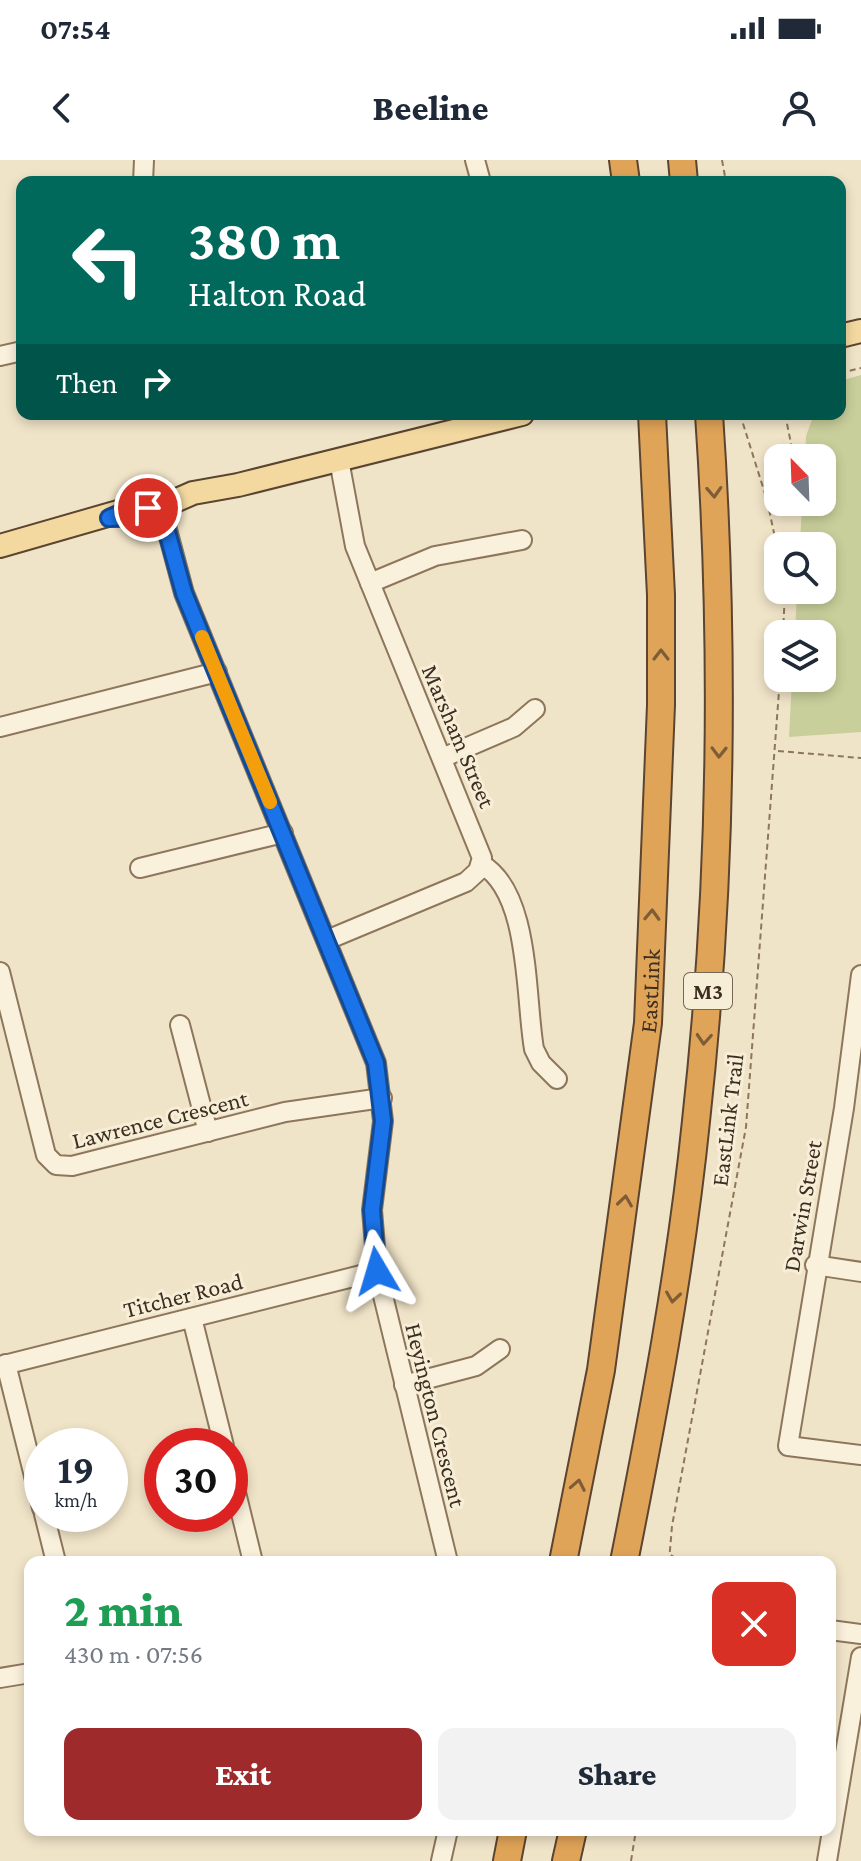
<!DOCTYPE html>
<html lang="en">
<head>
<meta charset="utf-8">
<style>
  :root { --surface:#fff; --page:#f2f2f3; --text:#1f2937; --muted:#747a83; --accent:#9e2a2b }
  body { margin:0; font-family:"Crimson Pro",serif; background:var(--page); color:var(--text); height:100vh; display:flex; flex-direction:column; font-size:30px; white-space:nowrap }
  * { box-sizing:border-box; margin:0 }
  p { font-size:26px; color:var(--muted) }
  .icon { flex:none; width:44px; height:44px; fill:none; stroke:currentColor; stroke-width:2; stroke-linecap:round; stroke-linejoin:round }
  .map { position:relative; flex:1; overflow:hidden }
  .drawer { position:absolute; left:24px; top:1396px; width:812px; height:280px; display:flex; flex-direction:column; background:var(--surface); border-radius:16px; box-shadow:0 4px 12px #0003 }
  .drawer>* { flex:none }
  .banner { position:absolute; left:16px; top:16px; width:830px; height:244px; border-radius:16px; box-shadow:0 4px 12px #0003; background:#00695c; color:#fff; overflow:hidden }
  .needle { width:52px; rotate:337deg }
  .fabs { position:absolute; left:764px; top:284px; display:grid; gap:16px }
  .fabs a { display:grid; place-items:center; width:72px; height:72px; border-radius:16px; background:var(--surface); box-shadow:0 4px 12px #0003; font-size:40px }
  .speed { position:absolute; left:24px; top:1268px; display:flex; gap:16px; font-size:40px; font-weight:700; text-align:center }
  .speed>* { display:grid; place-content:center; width:104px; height:104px; border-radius:50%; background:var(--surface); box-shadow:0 4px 12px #0003; line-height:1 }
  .speed small { font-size:20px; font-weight:400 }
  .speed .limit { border:12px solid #d22; background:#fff; color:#111 }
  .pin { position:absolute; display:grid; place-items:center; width:68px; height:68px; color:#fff; margin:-34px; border:4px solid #fff; border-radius:50%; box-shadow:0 2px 8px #0007 }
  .me { position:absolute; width:88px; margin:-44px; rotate:353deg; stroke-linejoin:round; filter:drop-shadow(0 0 6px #0008) }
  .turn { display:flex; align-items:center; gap:28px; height:168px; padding:0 40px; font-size:36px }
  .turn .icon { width:104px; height:104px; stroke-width:2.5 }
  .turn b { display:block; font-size:56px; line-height:68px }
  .then { display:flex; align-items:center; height:76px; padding:0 40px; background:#0003; gap:16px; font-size:30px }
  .round { display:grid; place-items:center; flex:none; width:84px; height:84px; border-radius:16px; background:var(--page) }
  .summary { display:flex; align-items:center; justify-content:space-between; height:136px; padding:0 40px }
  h1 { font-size:48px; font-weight:800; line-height:60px; color:#1e9e55 }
  .cta { display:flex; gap:16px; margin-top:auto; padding:16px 40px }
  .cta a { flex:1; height:92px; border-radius:16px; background:var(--accent); color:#fff; font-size:32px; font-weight:800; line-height:92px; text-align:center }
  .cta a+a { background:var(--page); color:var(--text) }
  .status { display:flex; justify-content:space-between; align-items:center; height:56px; padding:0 40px; background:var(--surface); direction:ltr }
  .status svg { height:22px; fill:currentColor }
  header { display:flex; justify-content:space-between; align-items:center; height:104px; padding:0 40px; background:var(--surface); font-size:36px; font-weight:800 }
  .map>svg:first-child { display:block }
  .green { fill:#c9cf9b }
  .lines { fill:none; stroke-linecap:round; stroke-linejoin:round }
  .minor-casing { stroke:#8d765c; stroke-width:22 }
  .major-casing { stroke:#5b4430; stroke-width:26 }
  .highway-casing { stroke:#5b4430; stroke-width:30 }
  .path { stroke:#8d765c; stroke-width:2; stroke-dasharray:6 4; stroke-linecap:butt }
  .minor { stroke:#faf1dc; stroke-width:18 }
  .major { stroke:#f3d9a0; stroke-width:22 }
  .highway { stroke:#e0a458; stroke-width:26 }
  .oneway { stroke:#7e5d36 }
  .route-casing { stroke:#114b97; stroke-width:20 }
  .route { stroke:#1a73e8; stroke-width:14 }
  .slow { stroke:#f59e0b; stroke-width:14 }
  .labels { text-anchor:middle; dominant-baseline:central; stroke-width:6; stroke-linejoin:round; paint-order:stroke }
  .shield { fill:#f7eed8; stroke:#756857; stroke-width:2 }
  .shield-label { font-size:22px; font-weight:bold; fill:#3d2e20 }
  .street-label { font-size:24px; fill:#3d2e20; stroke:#f7eed8 }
</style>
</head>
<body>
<div class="status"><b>07:54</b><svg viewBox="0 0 49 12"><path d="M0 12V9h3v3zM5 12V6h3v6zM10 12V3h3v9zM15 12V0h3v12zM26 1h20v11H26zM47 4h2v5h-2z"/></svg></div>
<header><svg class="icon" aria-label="back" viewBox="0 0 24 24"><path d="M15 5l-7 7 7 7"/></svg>Beeline<svg class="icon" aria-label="person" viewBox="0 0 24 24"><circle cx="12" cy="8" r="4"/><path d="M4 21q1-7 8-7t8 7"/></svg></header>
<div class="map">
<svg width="861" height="1701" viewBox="0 0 861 1701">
  <rect width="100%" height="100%" fill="#f0e4c8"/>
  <path class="green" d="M861 215V572L789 577 792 518H822V474H795L797 430H822V386H800L802 342H822V298H805L806 276 814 254H840V221Z"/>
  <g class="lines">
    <defs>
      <g id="minor">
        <path d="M475 0 481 22"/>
        <path d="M143 22 144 0"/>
        <path d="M0 196 22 191"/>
        <path d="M161 347 184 433 376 903 383 961 372 1050 377 1111 448 1402"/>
        <path d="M370 423 435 396 522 380"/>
        <path d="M0 567 217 512"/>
        <path d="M442 598 514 567 535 549"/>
        <path d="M481 704C531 732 525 838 534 889L541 903 557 919"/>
        <path d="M140 708 283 673"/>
        <path d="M327 780 466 722 478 711 482 698 355 386 339 300"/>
        <path d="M0 812 46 995 56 1005 72 1006 285 952 382 938"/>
        <path d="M861 815 844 948 788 1286 861 1295"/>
        <path d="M180 865 208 972"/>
        <path d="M815 1105 861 1112"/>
        <path d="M192 1158 224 1286"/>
        <path d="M6 1204 42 1348"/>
        <path d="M0 1206 377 1111"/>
        <path d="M404 1225 476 1206 500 1189"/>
        <path d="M230 1308 253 1402"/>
        <path d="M44 1354 56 1402"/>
        <path d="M830 1470 861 1474"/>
        <path d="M0 1518 30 1513"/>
        <path d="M441 1701 448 1670"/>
        <path d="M827 1701 861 1497"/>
      </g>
      <g id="major">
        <path d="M840 176 861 171"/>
        <path d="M0 386 132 348 161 347 193 333 238 325 522 254"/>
      </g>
      <g id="highway">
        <path d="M623 0 626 22"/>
        <path d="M682 0 684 22"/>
        <path id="s1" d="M563 1402 601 1210 648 863 661 545V435L652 254"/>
        <path d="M624 1402C653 1256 681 1109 696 961 722 726 725 489 709 254"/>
        <path d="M507 1701 513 1670"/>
        <path d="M566 1701 573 1670"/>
      </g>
    </defs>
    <use href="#minor" class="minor-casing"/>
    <use href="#major" class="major-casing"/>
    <use href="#highway" class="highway-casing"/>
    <g class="path">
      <path d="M722 0 726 22"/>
      <path d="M840 213 861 208"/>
      <path d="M740 254 767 340 778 392"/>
      <path d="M785 254 794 298"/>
      <path d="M768 340 778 333"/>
      <path d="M783 474 785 430"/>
      <path d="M778 591 861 598"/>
      <path d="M671 1395 680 1402"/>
      <path d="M669 1402 672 1366 746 967 780 518"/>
      <path d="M631 1701 636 1670"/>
    </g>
    <use href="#minor" class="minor"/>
    <use href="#major" class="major"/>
    <use href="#highway" class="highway"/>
  </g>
  <defs><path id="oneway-chevron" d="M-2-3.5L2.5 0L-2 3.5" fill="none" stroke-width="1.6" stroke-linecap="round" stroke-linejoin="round" transform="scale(2)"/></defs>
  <g class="oneway">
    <use href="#oneway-chevron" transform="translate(714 332) rotate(87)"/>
    <use href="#oneway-chevron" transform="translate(661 495) rotate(-90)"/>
    <use href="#oneway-chevron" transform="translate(719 592) rotate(91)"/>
    <use href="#oneway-chevron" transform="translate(652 755) rotate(-88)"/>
    <use href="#oneway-chevron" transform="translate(704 879) rotate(94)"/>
    <use href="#oneway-chevron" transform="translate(625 1041) rotate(-82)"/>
    <use href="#oneway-chevron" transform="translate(673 1137) rotate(98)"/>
    <use href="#oneway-chevron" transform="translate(578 1325) rotate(-79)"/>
  </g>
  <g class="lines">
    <defs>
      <path id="route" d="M148 348H132L109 358 163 357 184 433 376 903 383 961 372 1050 377 1111"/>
    </defs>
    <use href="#route" class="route-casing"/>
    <use href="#route" class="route"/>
    <path class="slow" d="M202 477 270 642"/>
  </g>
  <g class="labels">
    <rect class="shield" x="684" y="813" width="48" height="36" rx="6"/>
    <g class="shield-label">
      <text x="708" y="831">M3</text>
    </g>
    <g class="street-label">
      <text transform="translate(459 576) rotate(67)">Marsham Street</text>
      <text stroke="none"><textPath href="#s1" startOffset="578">EastLink</textPath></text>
      <text transform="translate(160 959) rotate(-14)">Lawrence Crescent</text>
      <text transform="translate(727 960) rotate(-83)">EastLink Trail</text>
      <text transform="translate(802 1046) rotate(-80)">Darwin Street</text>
      <text transform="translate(183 1135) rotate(-14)">Titcher Road</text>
      <text transform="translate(436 1255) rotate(76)">Heyington Crescent</text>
    </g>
  </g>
</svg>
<div class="fabs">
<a><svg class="needle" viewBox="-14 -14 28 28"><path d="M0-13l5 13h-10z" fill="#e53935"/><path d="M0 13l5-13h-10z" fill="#747a83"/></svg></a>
<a><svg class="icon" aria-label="search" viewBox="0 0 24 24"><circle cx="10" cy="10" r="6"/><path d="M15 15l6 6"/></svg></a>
<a><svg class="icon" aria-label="layers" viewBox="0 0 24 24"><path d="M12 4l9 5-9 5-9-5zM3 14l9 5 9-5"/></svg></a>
</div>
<div class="speed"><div>19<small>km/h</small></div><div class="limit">30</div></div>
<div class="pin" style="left:148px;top:348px;background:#d93025"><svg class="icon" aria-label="arrive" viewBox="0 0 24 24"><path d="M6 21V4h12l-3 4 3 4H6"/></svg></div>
<svg class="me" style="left:377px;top:1111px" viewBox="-20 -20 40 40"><path d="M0-17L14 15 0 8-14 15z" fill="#1a73e8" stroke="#fff" stroke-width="4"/></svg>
<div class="banner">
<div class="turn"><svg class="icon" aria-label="left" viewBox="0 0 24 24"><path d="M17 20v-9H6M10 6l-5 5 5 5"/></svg><div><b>380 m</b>Halton Road</div></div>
<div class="then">Then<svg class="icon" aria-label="right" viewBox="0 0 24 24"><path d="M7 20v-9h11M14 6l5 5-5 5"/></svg></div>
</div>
<section class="drawer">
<div class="summary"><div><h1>2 min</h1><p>430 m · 07:56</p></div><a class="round" style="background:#d93025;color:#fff"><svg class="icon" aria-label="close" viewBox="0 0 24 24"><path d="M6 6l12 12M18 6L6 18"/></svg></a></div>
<div class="cta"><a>Exit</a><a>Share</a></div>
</section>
</div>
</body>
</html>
